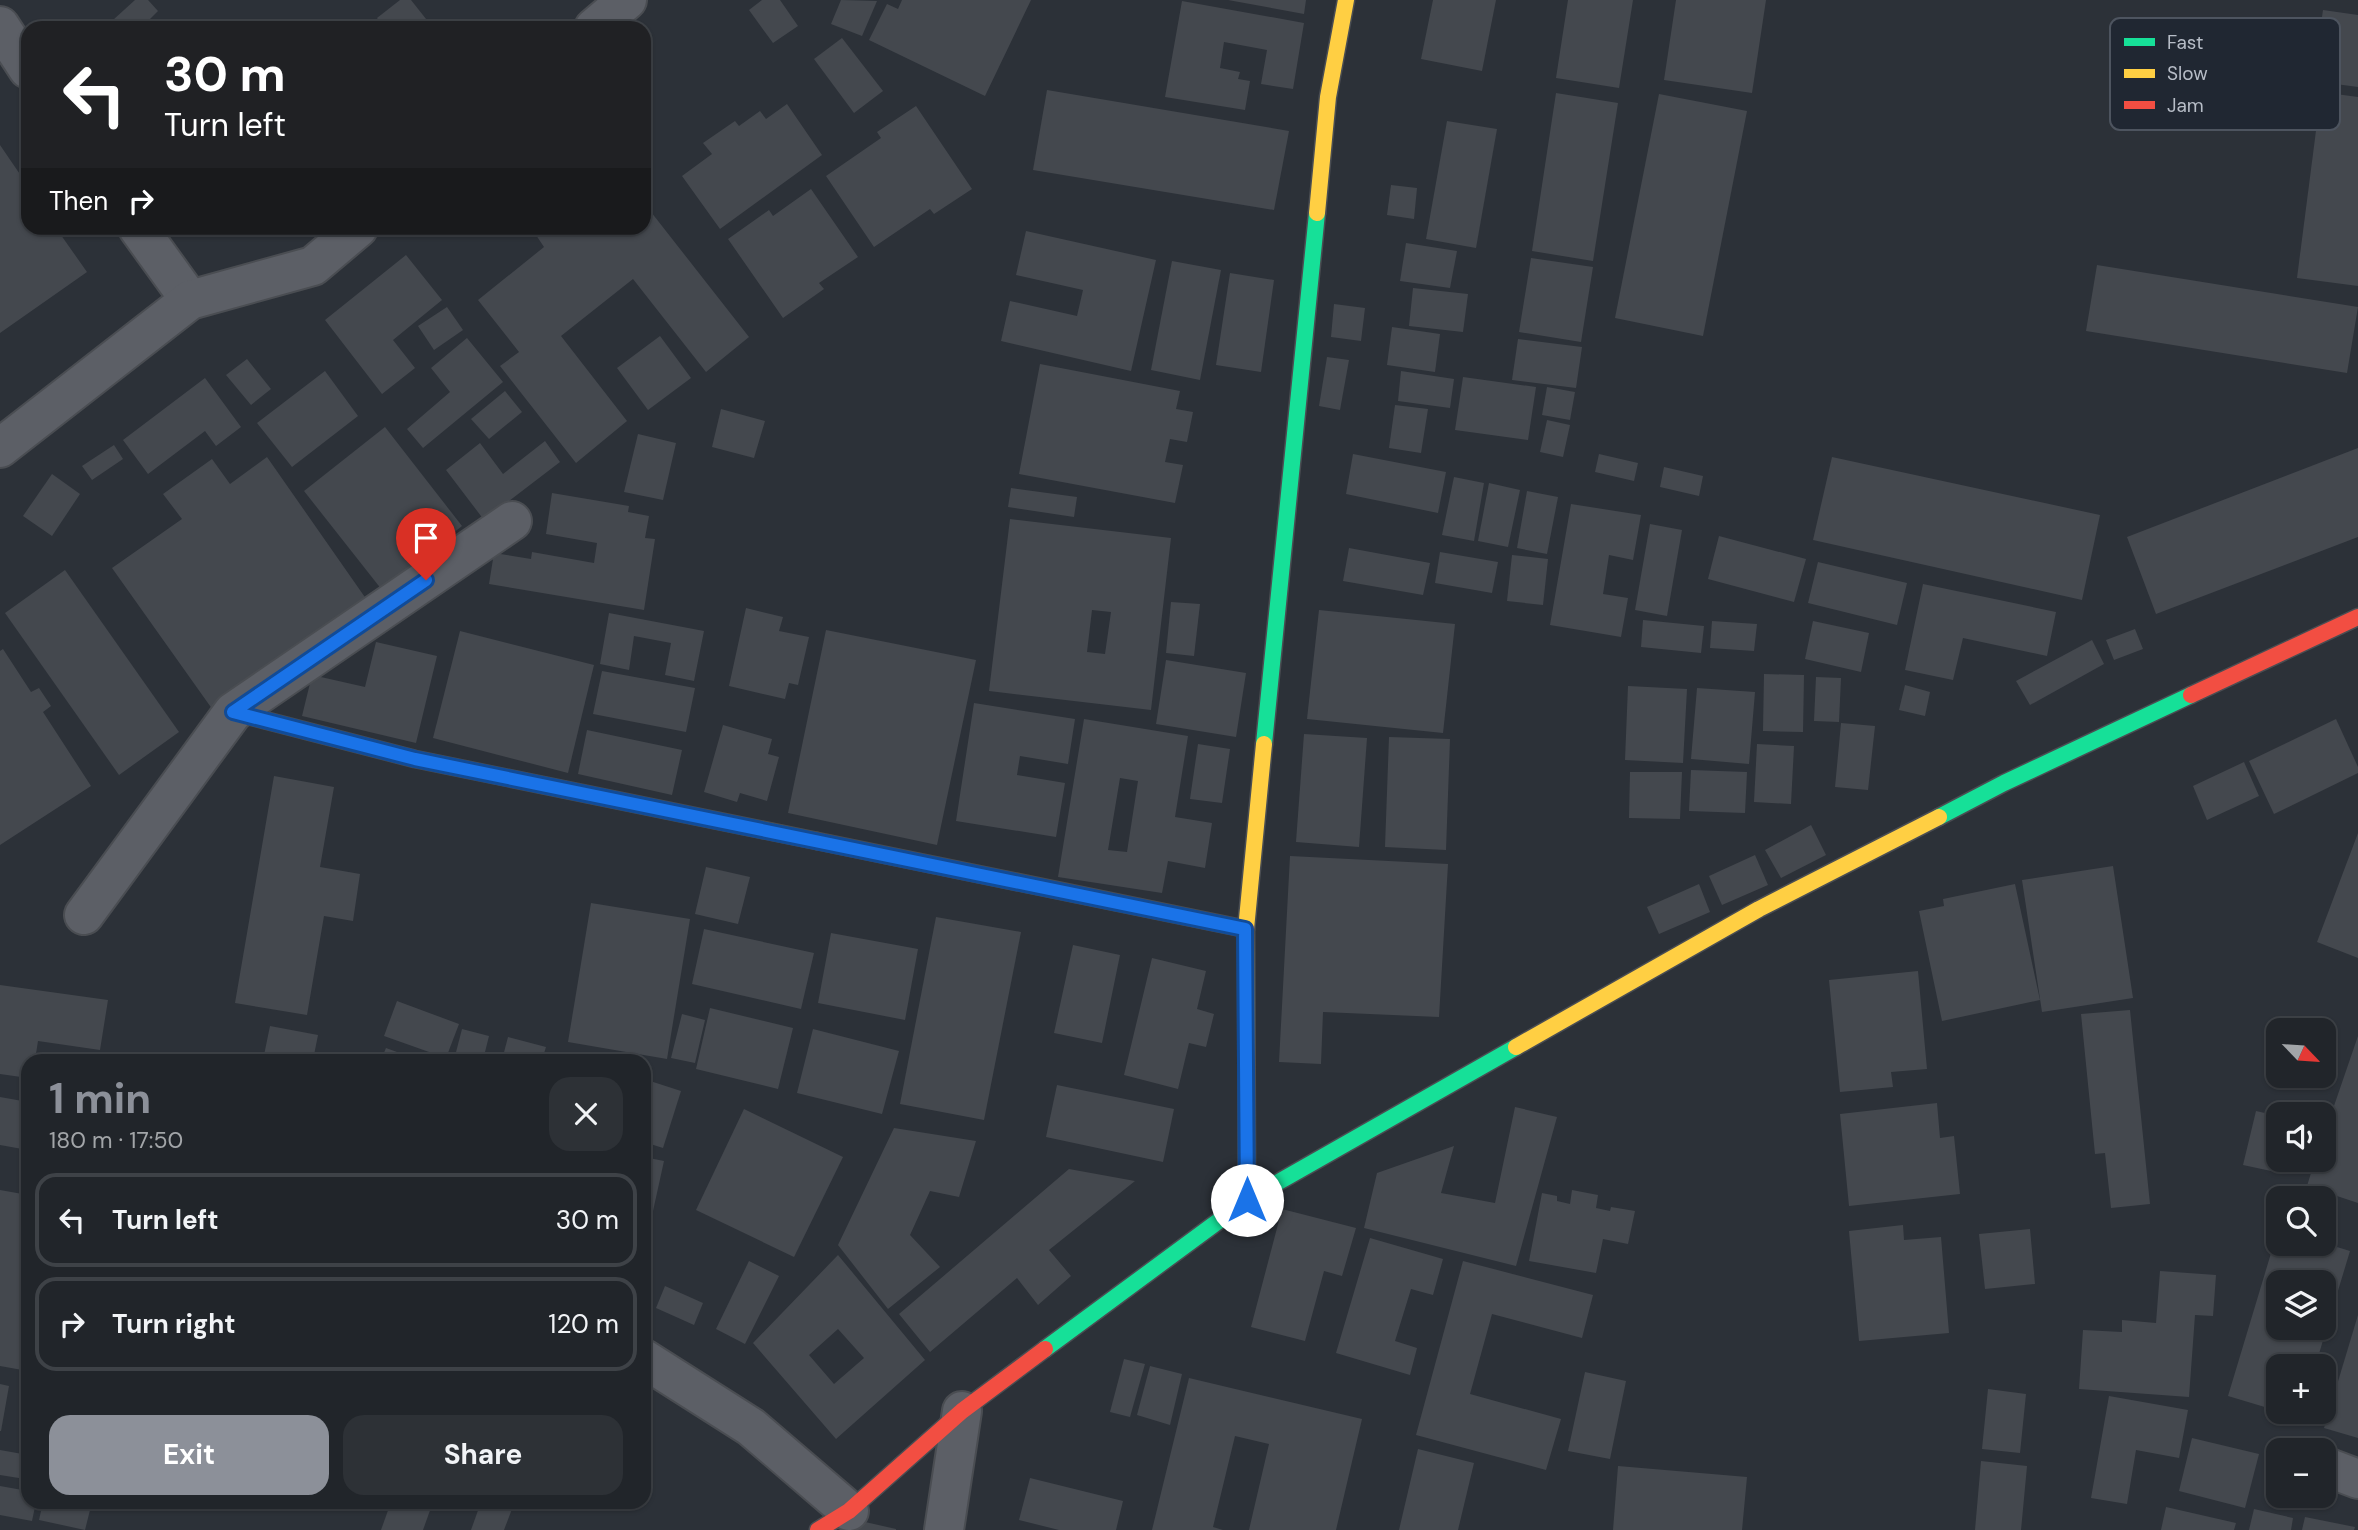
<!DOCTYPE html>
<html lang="en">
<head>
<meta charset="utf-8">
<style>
  :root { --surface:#21252a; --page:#2d3136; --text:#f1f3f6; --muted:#a2a5a8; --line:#3e4247; --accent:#8c9099 }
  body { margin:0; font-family:"DM Sans",sans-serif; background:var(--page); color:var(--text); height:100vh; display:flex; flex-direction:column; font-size:26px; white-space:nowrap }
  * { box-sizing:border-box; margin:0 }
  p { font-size:23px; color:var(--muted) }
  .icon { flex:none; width:38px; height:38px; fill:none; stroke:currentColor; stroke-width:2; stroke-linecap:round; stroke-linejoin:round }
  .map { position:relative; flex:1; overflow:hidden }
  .side { position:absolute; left:21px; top:1054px; width:630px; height:455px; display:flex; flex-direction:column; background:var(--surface); border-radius:21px; box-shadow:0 2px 5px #0004,0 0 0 2px var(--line) }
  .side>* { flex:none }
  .top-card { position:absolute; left:21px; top:21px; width:630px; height:214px; border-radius:21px; box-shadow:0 2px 5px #0004,0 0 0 2px var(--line); background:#202124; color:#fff; overflow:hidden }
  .needle { width:46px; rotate:115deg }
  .buttons { position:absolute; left:2266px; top:1018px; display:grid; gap:14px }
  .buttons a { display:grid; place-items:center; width:70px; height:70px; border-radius:14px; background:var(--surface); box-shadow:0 2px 5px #0004,0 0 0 2px var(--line); font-size:35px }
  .pin { position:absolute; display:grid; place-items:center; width:60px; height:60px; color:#fff; margin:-72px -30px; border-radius:50% 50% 50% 0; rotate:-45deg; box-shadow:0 0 7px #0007 }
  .pin .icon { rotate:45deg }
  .me { position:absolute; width:77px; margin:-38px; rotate:0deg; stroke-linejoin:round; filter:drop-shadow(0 0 5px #0008) }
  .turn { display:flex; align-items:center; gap:24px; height:147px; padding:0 28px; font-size:32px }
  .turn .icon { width:91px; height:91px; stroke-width:2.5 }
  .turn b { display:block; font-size:49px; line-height:60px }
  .then { display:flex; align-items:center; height:66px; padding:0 28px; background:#0003; gap:14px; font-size:26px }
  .round { display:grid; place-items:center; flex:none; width:74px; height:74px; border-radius:21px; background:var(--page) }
  .summary { display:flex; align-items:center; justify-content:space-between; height:119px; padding:0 28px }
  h1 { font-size:42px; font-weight:700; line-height:52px; color:var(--accent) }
  .cta { display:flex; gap:14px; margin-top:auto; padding:14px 28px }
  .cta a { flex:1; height:80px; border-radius:21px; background:var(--accent); color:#fff; font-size:28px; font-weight:700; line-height:80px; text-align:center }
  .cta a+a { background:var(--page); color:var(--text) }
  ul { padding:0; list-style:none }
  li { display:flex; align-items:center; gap:21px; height:94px; margin:0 14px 10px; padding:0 14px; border:4px solid var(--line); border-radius:21px }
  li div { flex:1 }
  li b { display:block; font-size:26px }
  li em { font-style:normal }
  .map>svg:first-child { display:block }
  .building { fill:#44484e; fill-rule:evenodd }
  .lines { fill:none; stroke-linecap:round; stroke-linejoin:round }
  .street-casing { stroke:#4a4d52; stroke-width:42 }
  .fast-casing { stroke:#4a4d52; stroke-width:19 }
  .slow-casing { stroke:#4a4d52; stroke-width:19 }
  .jam-casing { stroke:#4a4d52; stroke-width:19 }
  .street { stroke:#5c5f66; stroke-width:38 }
  .fast { stroke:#16e098; stroke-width:16 }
  .slow { stroke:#ffcf43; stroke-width:16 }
  .jam { stroke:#f24e42; stroke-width:16 }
  .route-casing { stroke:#114b97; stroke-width:18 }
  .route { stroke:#1a73e8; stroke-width:12 }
  .key { fill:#202732; stroke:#4d545f; stroke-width:2 }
  .key-label { font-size:19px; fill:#b7bdc7 }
</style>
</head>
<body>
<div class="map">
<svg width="2358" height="1530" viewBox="0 0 2358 1530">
  <rect width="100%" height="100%" fill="#2c3138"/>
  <g class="building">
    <path d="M135 0H148L158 11 141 28H120L113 20Z"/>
    <path d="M400 0H411L430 24 425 28H384L377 18Z"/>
    <path d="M762 0H780L798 26 773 43 749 10Z"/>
    <path d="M841 0 877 1 862 36 831 24Z"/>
    <path d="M902 0H1031L985 96 869 40 887 4 898 9Z"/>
    <path d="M1228 0H1306L1304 14Z"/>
    <path d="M1433 0H1496L1482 71 1421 59Z"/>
    <path d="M1568 0H1633L1619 88 1556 78Z"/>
    <path d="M1676 0H1766L1752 93 1664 80Z"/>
    <path d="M1182 1 1304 23 1293 89 1261 84 1267 50 1224 42 1220 68 1240 72 1238 79 1250 81 1245 110 1165 97Z"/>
    <path d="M2323 10 2358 15V87L2313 81Z"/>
    <path d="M842 38 883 91 854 113 814 59Z"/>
    <path d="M1047 90 1289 131 1274 210 1033 170Z"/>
    <path d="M2321 92 2358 97V286L2297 278Z"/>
    <path d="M1556 93 1618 103 1593 261 1532 251Z"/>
    <path d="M1659 94 1747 111 1703 336 1615 318Z"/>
    <path d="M787 104 822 155 720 229 682 176 712 154 703 143 735 121 739 126 760 111 766 119Z"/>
    <path d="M916 106 972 189 934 214 930 209 874 247 826 176 881 138 877 132Z"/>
    <path d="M1447 121 1497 129 1476 248 1426 239Z"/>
    <path d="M0 145 28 186V228H56L87 272 0 333Z"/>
    <path d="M1391 185 1417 188 1414 219 1387 215Z"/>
    <path d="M811 189 858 257 819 283 824 289 783 318 728 239 769 210 773 216Z"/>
    <path d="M644 203 749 337 706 372 633 279 561 336 627 421 576 463 500 366 519 352 478 300 544 247 536 235 545 228H644Z"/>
    <path d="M1026 231 1156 260 1131 371 1001 341 1010 301 1077 316 1083 290 1016 275Z"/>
    <path d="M1406 243 1457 251 1450 288 1400 281Z"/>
    <path d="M406 255 442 300 393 340 415 368 382 394 325 320Z"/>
    <path d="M1531 258 1593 267 1581 342 1519 332Z"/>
    <path d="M1172 261 1221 270 1200 380 1151 370Z"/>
    <path d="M2097 265 2358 307 2347 373 2086 331Z"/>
    <path d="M1230 273 1274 280 1261 372 1216 365Z"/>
    <path d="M1413 288 1468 294 1463 332 1409 326Z"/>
    <path d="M1334 304 1365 308 1361 341 1331 337Z"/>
    <path d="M447 307 463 330 434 350 418 326Z"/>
    <path d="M1392 327 1440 334 1435 372 1387 365Z"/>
    <path d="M660 336 691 378 648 410 617 368Z"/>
    <path d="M467 338 503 382 423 448 407 429 450 392 431 368Z"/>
    <path d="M1518 339 1582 347 1576 388 1512 380Z"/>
    <path d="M1327 357 1349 360 1340 410 1319 406Z"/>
    <path d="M247 359 271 389 251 405 226 375Z"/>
    <path d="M1040 364 1180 391 1176 409 1193 412 1187 442 1170 439 1165 462 1183 465 1175 503 1019 474Z"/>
    <path d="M325 371 358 416 292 467 257 423Z"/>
    <path d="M1401 371 1454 379 1450 408 1398 401Z"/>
    <path d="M1463 377 1536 387 1528 440 1455 430Z"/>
    <path d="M205 378 241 427 216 446 205 431 148 474 123 440Z"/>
    <path d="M1547 387 1575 392 1570 420 1542 415Z"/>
    <path d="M505 391 522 412 489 439 471 419Z"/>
    <path d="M1395 405 1428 409 1421 453 1389 448Z"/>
    <path d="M721 409 765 421 754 458 712 447Z"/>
    <path d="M1547 420 1570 425 1563 457 1540 452Z"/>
    <path d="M385 427 462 526 382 590 304 491Z"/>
    <path d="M638 434 676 443 663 500 624 492Z"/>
    <path d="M545 441 560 462 484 520 446 470 480 443 503 474Z"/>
    <path d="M114 445 123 459 92 480 82 466Z"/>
    <path d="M2358 448V537L2156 614 2127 537Z"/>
    <path d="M1353 454 1446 472 1438 513 1346 494Z"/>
    <path d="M1599 454 1638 463 1634 481 1595 472Z"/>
    <path d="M267 457 369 603 215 713 112 568 182 519 163 494 212 459 230 484Z"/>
    <path d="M1832 457 2100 515 2082 600 1813 540Z"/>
    <path d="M1664 467 1703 476 1699 496 1660 487Z"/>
    <path d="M52 474 80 494 52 536 23 516Z"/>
    <path d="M1454 477 1484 483 1474 541 1442 535Z"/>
    <path d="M1489 483 1520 490 1508 547 1478 541Z"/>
    <path d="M1011 488 1077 497 1074 517 1008 507Z"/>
    <path d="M1527 491 1558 497 1547 554 1517 548Z"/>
    <path d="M552 493 629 506 628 512 649 516 645 538 655 539 644 610 489 584 494 553 531 559 532 552 594 563 597 543 546 534Z"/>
    <path d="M1571 504 1641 515 1633 560 1609 555 1603 594 1628 598 1621 637 1550 625Z"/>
    <path d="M1010 519 1171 538 1151 710 989 691ZM1092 610 1111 612 1105 654 1087 652Z"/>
    <path d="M1650 524 1682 530 1667 616 1635 610Z"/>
    <path d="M1719 536 1806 559 1794 602 1708 579Z"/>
    <path d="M1349 548 1430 563 1423 595 1343 581Z"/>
    <path d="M1440 552 1498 562 1492 593 1435 583Z"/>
    <path d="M1512 555 1548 559 1543 605 1507 601Z"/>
    <path d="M1818 562 1907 583 1897 625 1808 603Z"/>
    <path d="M65 570 179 732 119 775 5 613Z"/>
    <path d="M1923 584 2056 612 2047 656 1963 638 1953 680 1905 670Z"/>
    <path d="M1171 602 1200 604 1194 656 1166 653Z"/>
    <path d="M746 608 783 617 779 631 809 637 798 685 789 683 785 699 729 686Z"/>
    <path d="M1319 610 1455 624 1443 733 1307 719Z"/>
    <path d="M609 613 704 631 694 681 665 675 671 643 634 636 629 670 600 664Z"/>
    <path d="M1643 620 1704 626 1701 653 1641 647Z"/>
    <path d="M1712 621 1757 624 1754 651 1710 648Z"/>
    <path d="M1813 621 1869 633 1861 672 1805 659Z"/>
    <path d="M2135 629 2143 649 2114 660 2106 640Z"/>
    <path d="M826 630 976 660 937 845 788 813Z"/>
    <path d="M460 631 594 665 568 773 433 738Z"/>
    <path d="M2092 640 2104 664 2030 705 2016 681Z"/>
    <path d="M376 642 437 656 416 743 302 716 312 675 365 687Z"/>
    <path d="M3 649 31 692 39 688 51 706 43 712 91 786 0 845V651Z"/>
    <path d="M1166 660 1246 673 1236 737 1156 724Z"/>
    <path d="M602 671 695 688 686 732 593 714Z"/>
    <path d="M1764 674 1804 675 1803 732 1763 731Z"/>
    <path d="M1816 677 1841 678 1839 722 1814 721Z"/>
    <path d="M1905 685 1930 692 1925 716 1899 710Z"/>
    <path d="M1628 686 1687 689 1683 763 1625 760Z"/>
    <path d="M1697 688 1755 692 1749 764 1691 759Z"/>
    <path d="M974 703 1075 719 1068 764 1020 756 1017 775 1065 783 1056 837 956 821Z"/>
    <path d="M1084 719 1188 736 1175 817 1212 823 1205 868 1168 861 1162 893 1058 877ZM1120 778 1138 781 1127 852 1108 850Z"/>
    <path d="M2336 719 2358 767V773L2274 814 2249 761Z"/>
    <path d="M1841 723 1875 726 1868 790 1835 787Z"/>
    <path d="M723 725 772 739 768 754 779 757 767 801 740 793 737 802 704 792Z"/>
    <path d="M587 730 682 750 672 795 578 774Z"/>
    <path d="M1304 734 1367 738 1359 847 1296 842Z"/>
    <path d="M1389 737 1450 739 1446 850 1385 847Z"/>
    <path d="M1198 744 1230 749 1222 803 1190 799Z"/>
    <path d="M1757 744 1794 746 1791 804 1754 802Z"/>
    <path d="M2244 762 2259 796 2207 820 2193 786Z"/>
    <path d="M1691 770 1747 772 1745 813 1689 811Z"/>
    <path d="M1630 772H1682L1680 819 1629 818Z"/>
    <path d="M274 776 334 787 320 867 360 874 353 921 324 916 307 1015 235 1003Z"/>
    <path d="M1811 825 1826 855 1781 878 1765 850Z"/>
    <path d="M2358 833V958L2317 942Z"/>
    <path d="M1755 855 1768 885 1722 905 1709 876Z"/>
    <path d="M1290 856 1448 864 1439 1017 1323 1012 1321 1064 1279 1062Z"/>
    <path d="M2113 866 2133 998 2042 1012 2022 880Z"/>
    <path d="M706 867 750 877 738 924 695 914Z"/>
    <path d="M1699 884 1710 912 1659 934 1647 907Z"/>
    <path d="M2015 884 2040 1000 1942 1021 1919 911 1944 906 1943 899Z"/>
    <path d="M591 903 690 919 667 1059 568 1042Z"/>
    <path d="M936 917 1021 932 984 1120 900 1104Z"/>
    <path d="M704 929 814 953 801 1009 692 984Z"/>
    <path d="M831 933 918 949 905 1020 818 1003Z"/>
    <path d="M1073 945 1120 955 1102 1043 1054 1033Z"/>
    <path d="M1152 958 1206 971 1197 1009 1214 1014 1206 1047 1189 1043 1178 1089 1124 1075Z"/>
    <path d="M1918 971 1927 1069 1891 1072 1893 1087 1840 1092 1829 980Z"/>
    <path d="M0 985 108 1000 100 1050 38 1041 35 1060H28V1078L0 1074Z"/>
    <path d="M397 1001 459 1024 446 1058 384 1036Z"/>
    <path d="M710 1008 793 1028 778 1089 696 1069Z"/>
    <path d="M2130 1010 2150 1204 2111 1208 2105 1153 2095 1154 2081 1014Z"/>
    <path d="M682 1014 705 1020 695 1063 671 1058Z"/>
    <path d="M270 1026 318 1035 313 1060H263Z"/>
    <path d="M462 1029 489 1036 483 1060H454Z"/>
    <path d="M813 1029 899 1051 882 1114 797 1093Z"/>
    <path d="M2358 1036V1203L2307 1186 2315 1160H2324V1135Z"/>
    <path d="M508 1037 546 1047 542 1060H502Z"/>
    <path d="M386 1048 419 1060H381Z"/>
    <path d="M644 1079 681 1091 663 1148 644 1142Z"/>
    <path d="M1057 1085 1174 1109 1163 1162 1046 1137Z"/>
    <path d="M0 1097 28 1102V1150L0 1145Z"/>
    <path d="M1937 1103 1940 1138 1954 1136 1960 1194 1849 1206 1840 1114Z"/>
    <path d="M1515 1107 1557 1117 1516 1266 1364 1228 1377 1173 1454 1146 1441 1193 1495 1203Z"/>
    <path d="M744 1109 843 1157 794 1257 696 1210Z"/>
    <path d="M2256 1111 2278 1116V1160H2289L2285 1174 2243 1165Z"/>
    <path d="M894 1128 976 1141 959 1197 930 1191 910 1235 940 1267 888 1309 838 1245Z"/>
    <path d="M644 1157 664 1161 653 1211 644 1209Z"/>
    <path d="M1069 1169 1135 1181 1049 1250 1071 1276 1038 1305 1017 1278 930 1352 899 1314Z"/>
    <path d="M0 1190 28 1195V1371L0 1366Z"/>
    <path d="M1572 1190 1598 1195 1596 1208 1610 1211 1611 1207 1635 1211 1628 1244 1603 1239 1596 1273 1529 1261 1542 1193 1557 1196V1201L1570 1204Z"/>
    <path d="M1282 1209 1356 1228 1342 1276 1324 1271 1305 1341 1251 1327Z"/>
    <path d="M1903 1225 1904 1240 1941 1237 1949 1333 1859 1341 1849 1231Z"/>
    <path d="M2030 1229 2035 1284 1985 1289 1979 1234Z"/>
    <path d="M2278 1230V1244L2324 1243 2350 1251 2315 1367H2278V1411L2228 1396ZM2278 1283H2324V1328H2278Z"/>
    <path d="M1370 1238 1443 1259 1433 1295 1411 1289 1395 1341 1417 1348 1410 1375 1336 1353Z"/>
    <path d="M838 1255 925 1360 836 1439 753 1343ZM838 1329 864 1358 834 1384 809 1355Z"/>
    <path d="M749 1261 779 1276 745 1344 716 1329Z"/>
    <path d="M1463 1261 1593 1295 1582 1338 1492 1314 1470 1394 1561 1419 1546 1470 1416 1435Z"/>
    <path d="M2160 1271 2216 1275 2213 1316 2195 1315 2189 1397 2079 1389 2083 1330 2122 1332V1320L2156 1323Z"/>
    <path d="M665 1286 703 1303 694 1325 656 1308Z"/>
    <path d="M2358 1315V1438L2324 1428Z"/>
    <path d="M1124 1359 1145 1364 1130 1417 1110 1412Z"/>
    <path d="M1150 1366 1182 1374 1170 1425 1137 1415Z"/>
    <path d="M1585 1372 1626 1381 1610 1459 1568 1451Z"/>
    <path d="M1189 1378 1362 1419 1336 1530H1249L1269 1444 1235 1436 1213 1527 1223 1530H1152Z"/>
    <path d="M0 1384 9 1386 1 1431H0Z"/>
    <path d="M1988 1389 2026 1394 2020 1453 1982 1449Z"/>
    <path d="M2109 1396 2188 1410 2179 1458 2136 1450 2127 1504 2091 1498Z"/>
    <path d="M2192 1438 2259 1454 2245 1508 2179 1491Z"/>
    <path d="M1418 1449 1474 1463 1458 1530H1399Z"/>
    <path d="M0 1450 28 1455 25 1479 0 1475Z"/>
    <path d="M1981 1461 2027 1466 2021 1530H1975Z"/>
    <path d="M1618 1466 1747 1477 1742 1530H1613Z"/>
    <path d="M1030 1478 1123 1501 1116 1530H1059L1019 1520Z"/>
    <path d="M0 1486 28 1491V1502H36L32 1521 0 1515Z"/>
    <path d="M43 1502H92L85 1530 39 1520Z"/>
    <path d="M391 1502H433L423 1530H381Z"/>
    <path d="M481 1502H491L512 1509 504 1530H471Z"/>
    <path d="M2166 1507 2236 1523 2234 1530H2161Z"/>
    <path d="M2254 1509 2293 1518 2291 1530H2249Z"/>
    <path d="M2305 1517 2355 1527 2354 1530H2302Z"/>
    <path d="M852 1519 896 1529V1530H849Z"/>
  </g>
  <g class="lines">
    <defs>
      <g id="street">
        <path d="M0 26 28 69"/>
        <path d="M594 28 627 0"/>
        <path d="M138 228 190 300"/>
        <path d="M0 448 190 300 313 266 358 228"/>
        <path d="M84 915 233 712 512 521"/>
        <path d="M644 1359 751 1427 849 1511"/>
        <path d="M2324 1466 2358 1479"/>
        <path d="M944 1530 962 1411"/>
      </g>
      <g id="fast">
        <path d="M233 712 415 759 817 841"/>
        <path d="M1264 744 1317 213"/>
        <path d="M1939 817 2004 783 2191 695"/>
        <path d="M1045 1349 1247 1200 1516 1047"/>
      </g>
      <g id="slow">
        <path d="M1317 213 1328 97 1346 0"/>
        <path d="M1516 1047 1759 909 1939 817"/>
        <path d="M1247 1200 1246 929 1264 744"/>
      </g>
      <g id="jam">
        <path d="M2191 695 2358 617"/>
        <path d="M817 841 1246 929"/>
        <path d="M818 1530 849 1511 962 1411 1045 1349"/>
      </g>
    </defs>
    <use href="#street" class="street-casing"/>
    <use href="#fast" class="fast-casing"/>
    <use href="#slow" class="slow-casing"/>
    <use href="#jam" class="jam-casing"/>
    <use href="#street" class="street"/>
    <use href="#fast" class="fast"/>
    <use href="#slow" class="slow"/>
    <use href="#jam" class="jam"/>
  </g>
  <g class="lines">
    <defs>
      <path id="route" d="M426 580 233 712 415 759 1245 929 1247 1200"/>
    </defs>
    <use href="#route" class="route-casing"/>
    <use href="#route" class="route"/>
  </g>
  <rect x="2110" y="18" width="230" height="112" rx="10" class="key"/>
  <rect x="2124" y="38" width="31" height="8" fill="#16e098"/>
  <rect x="2124" y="69" width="31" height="9" fill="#ffcf43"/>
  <rect x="2124" y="101" width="31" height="8" fill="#f24e42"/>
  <g class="key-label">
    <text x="2167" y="49">Fast</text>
    <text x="2167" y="80">Slow</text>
    <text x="2167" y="112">Jam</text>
  </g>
</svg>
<div class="buttons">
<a><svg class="needle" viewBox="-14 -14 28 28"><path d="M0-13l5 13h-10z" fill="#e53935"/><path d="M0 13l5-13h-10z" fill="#a2a5a8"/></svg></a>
<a><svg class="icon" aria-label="sound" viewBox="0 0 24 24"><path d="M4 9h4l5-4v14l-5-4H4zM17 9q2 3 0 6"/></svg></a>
<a><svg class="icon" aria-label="search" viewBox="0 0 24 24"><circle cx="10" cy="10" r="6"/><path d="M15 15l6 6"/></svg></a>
<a><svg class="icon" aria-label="layers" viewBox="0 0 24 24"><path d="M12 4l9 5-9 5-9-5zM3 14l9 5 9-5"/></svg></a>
<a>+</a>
<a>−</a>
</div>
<div class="pin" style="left:426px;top:580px;background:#d93025"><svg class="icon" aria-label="arrive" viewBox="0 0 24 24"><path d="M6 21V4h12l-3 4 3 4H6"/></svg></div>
<svg class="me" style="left:1247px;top:1200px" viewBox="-20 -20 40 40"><circle r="19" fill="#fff"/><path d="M0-13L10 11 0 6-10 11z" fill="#1a73e8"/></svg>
<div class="top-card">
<div class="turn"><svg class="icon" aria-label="left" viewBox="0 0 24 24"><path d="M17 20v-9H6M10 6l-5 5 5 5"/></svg><div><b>30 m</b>Turn left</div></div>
<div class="then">Then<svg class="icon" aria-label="right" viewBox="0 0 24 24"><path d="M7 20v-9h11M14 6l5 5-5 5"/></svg></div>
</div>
<section class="side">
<div class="summary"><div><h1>1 min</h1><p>180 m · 17:50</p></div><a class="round"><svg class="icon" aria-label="close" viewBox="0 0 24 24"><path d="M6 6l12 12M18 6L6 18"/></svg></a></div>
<ul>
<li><svg class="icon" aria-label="left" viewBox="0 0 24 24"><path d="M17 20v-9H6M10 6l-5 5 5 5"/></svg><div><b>Turn left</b></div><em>30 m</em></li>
<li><svg class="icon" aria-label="right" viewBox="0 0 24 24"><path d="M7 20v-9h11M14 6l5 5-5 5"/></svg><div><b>Turn right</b></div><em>120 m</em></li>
</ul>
<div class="cta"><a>Exit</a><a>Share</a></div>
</section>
</div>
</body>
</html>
